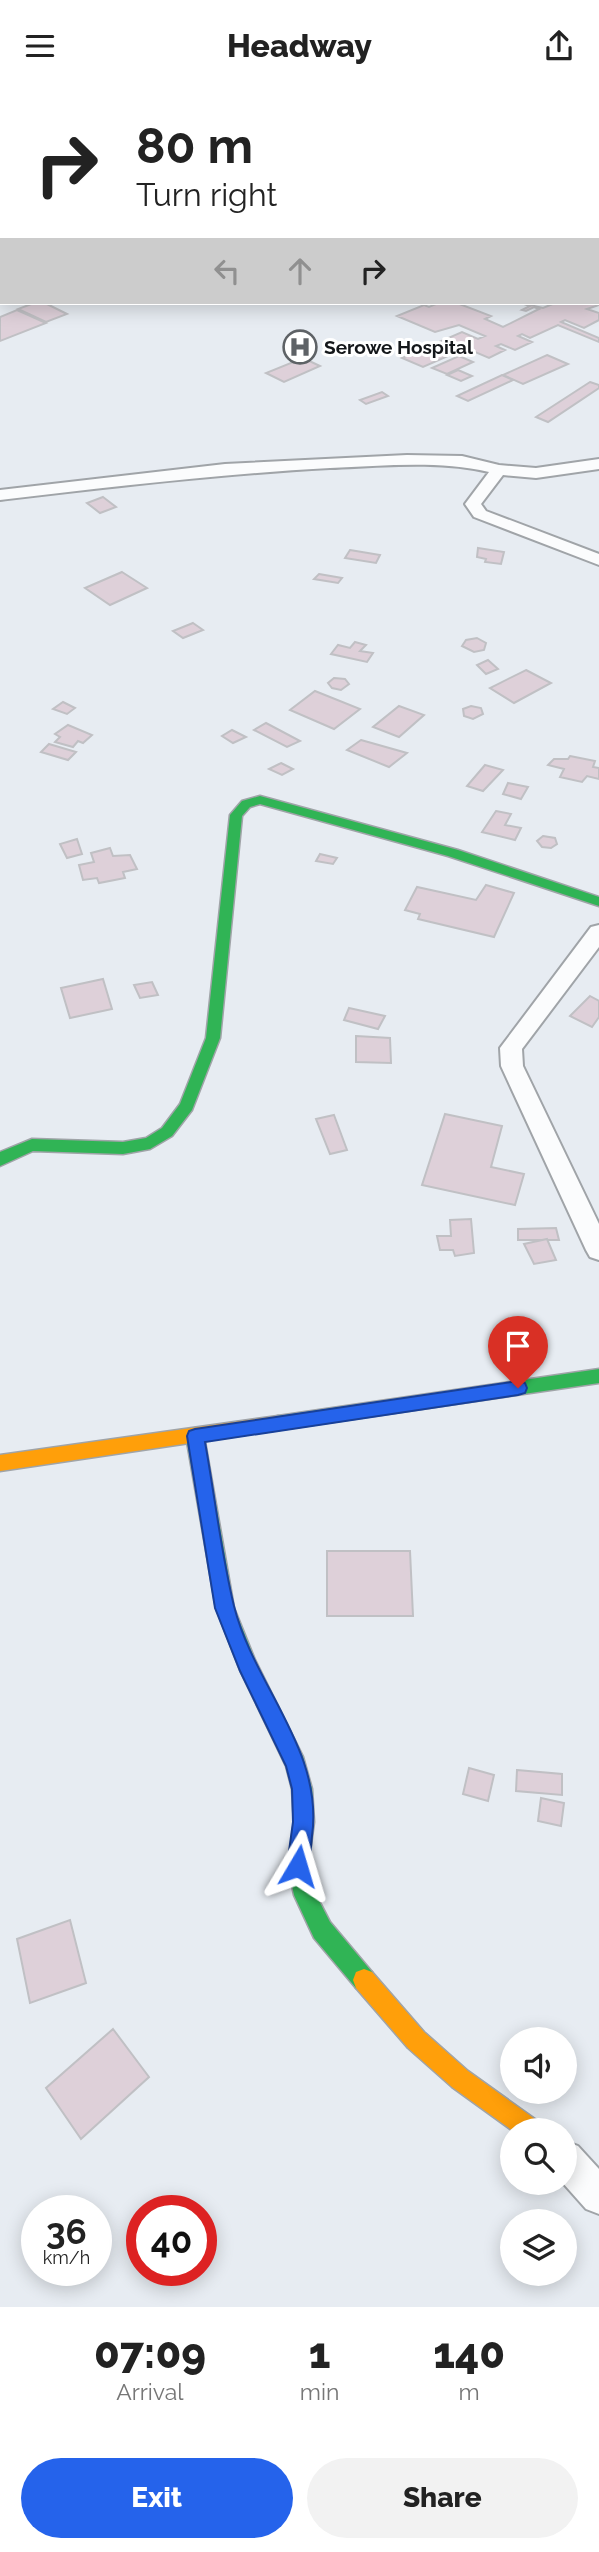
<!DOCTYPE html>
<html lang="en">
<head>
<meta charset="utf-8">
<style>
  :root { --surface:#fff; --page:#f2f2f2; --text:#222; --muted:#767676; --accent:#2563eb }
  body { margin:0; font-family:Raleway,sans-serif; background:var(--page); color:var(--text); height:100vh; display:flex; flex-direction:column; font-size:26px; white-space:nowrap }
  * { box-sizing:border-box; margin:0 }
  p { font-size:23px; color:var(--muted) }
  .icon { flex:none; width:38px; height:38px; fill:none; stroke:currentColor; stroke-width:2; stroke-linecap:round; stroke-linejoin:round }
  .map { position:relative; height:2216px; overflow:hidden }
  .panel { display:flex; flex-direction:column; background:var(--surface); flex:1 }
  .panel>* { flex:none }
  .hud { position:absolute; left:0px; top:0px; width:600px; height:214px; box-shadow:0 4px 18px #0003; background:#fff; color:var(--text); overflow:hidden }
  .buttons { position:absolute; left:500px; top:1936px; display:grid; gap:14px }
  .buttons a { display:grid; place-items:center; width:77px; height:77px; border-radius:50%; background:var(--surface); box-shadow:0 4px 18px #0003; font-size:35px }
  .speed { position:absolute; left:21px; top:2104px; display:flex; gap:14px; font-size:35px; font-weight:700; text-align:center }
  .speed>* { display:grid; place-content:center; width:91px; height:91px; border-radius:50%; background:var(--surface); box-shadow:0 4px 18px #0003; line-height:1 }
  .speed small { font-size:18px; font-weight:400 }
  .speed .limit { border:10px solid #d22; background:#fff; color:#111 }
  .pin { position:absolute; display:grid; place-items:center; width:60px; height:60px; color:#fff; margin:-72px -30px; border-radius:50% 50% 50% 0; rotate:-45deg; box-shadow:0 0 7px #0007 }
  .pin .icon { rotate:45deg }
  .me { position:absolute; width:77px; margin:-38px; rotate:7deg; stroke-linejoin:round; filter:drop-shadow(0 0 5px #0008) }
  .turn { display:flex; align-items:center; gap:24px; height:147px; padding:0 21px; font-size:32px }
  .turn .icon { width:91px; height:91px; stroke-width:2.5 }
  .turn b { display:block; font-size:49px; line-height:60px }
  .lanes { display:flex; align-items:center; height:66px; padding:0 21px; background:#0003; justify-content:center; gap:35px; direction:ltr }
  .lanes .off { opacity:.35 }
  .eta { display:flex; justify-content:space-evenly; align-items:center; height:119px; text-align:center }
  .eta b { font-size:42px; font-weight:800; line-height:49px }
  .action { display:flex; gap:14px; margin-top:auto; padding:14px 21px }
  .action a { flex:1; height:80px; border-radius:42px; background:var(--accent); color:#fff; font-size:28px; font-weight:800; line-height:80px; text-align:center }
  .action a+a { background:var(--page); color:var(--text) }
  header { display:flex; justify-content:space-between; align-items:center; height:91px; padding:0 21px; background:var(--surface); font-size:32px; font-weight:800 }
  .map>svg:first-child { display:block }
  .building { fill:#ded0d9; stroke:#c0c0c4; stroke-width:2 }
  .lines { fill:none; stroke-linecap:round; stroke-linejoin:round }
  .street-casing { stroke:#a0a4a8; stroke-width:4 }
  .fast-casing { stroke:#a0a4a8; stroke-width:3 }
  .slow-casing { stroke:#a0a4a8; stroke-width:3 }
  .street { fill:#fbfcfd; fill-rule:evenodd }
  .fast { fill:#30b455; fill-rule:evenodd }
  .slow { fill:#ff9f0a; fill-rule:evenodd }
  .route { fill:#2563eb; stroke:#184099; stroke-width:2 }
  .labels { text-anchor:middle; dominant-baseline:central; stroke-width:6; stroke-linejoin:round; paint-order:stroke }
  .far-poi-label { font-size:19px; font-weight:bold; fill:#14171a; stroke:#fff; text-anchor:start }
</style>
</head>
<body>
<header><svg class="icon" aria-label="menu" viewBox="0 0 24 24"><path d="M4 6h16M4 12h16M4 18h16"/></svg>Headway<svg class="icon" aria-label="share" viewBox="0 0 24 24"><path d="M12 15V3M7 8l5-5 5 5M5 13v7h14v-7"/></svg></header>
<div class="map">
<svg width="599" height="2216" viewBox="0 0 599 2216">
  <rect width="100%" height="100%" fill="#e7ecf2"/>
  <g class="building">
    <path d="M599 198V214L587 218 599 222V229L584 237 565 229 561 231 599 247V251L558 234 530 247 522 243 518 245 532 251 515 259 501 253 496 255 505 259 489 267 466 257 423 276 402 267 462 241 478 248 485 245 459 234 435 241 397 225 424 214 429 216 436 213 432 212H457L491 225 485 228 503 236 539 218 534 216 526 220 522 219 530 215 521 212 543 217 555 212H598Z"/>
    <path d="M34 212H45L67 223 46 231 18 218Z"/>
    <path d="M17 219 46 232 0 250V226Z"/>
    <path d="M547 264 568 273 523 293 503 284Z"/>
    <path d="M459 265 473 271 447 283 432 277Z"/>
    <path d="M303 267 320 275 284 291 266 282Z"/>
    <path d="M458 279 472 285 461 290 447 284Z"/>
    <path d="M502 284 513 289 468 310 457 305Z"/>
    <path d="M590 291 599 294V297L548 331 536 326Z"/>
    <path d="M382 301 388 305 366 313 360 309Z"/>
    <path d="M103 406 116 416 100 422 87 412Z"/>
    <path d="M478 457 504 461 501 473 485 471 486 468 477 466Z"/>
    <path d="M350 459 380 464 376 472 345 467Z"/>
    <path d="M122 481 147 497 110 514 85 497Z"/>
    <path d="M319 483 342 487 338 492 314 488Z"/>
    <path d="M193 532 203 539 183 547 173 540Z"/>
    <path d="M477 547 486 552 484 559 474 561 462 555 466 549Z"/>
    <path d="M355 551 366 554 360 560 373 562 367 571 331 563 338 554 350 557Z"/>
    <path d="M488 569 498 578 486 583 477 574Z"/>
    <path d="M526 579 551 592 514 612 490 597Z"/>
    <path d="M334 587 345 588 349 593 341 599 332 597 328 592Z"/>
    <path d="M315 600 360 618 334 638 290 619Z"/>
    <path d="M63 611 75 617 67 623 53 618Z"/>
    <path d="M399 615 424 624 399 646 373 636Z"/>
    <path d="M471 615 481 617 483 623 473 628 464 625 463 618Z"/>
    <path d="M266 632 300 650 287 656 254 639Z"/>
    <path d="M68 634 92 644 83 652 78 650 73 656 55 651 60 646 55 643Z"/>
    <path d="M232 639 246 646 233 652 222 645Z"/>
    <path d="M361 649 407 662 389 676 347 659Z"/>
    <path d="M49 653 76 661 68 669 41 661Z"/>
    <path d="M570 665 595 670 593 676 599 677V688L587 685 582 691 560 686 564 678 548 674 554 668H568Z"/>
    <path d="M281 672 293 678 282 684 269 678Z"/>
    <path d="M485 674 503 679 483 700 467 695Z"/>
    <path d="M508 692 528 696 521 708 503 703Z"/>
    <path d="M496 720 511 723 505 734 521 737 515 749 482 741Z"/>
    <path d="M543 745 555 747 557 753 551 757 542 756 537 750Z"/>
    <path d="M77 748 82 763 67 767 60 753Z"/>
    <path d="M110 757 113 765 130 764 137 778 123 781 125 787 99 792 97 787 83 789 79 774 94 771 91 762Z"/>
    <path d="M320 763 337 767 333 773 316 770Z"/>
    <path d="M486 794 514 802 494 846 418 828 420 823 405 819 417 796 476 809Z"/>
    <path d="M103 888 112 918 70 927 61 897Z"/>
    <path d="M152 891 158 904 140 907 134 894Z"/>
    <path d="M590 905 599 910V926L592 936 570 925Z"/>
    <path d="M349 917 385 925 378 938 344 929Z"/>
    <path d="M356 945 390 947 391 972 356 971Z"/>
    <path d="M445 1023 502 1035 491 1076 524 1083 515 1114 422 1094Z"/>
    <path d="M334 1024 347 1059 330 1063 316 1028Z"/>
    <path d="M471 1128 474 1162 455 1165 453 1159H440L437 1145H451L450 1129Z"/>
    <path d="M556 1137 559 1149H518V1138Z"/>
    <path d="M547 1148 556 1169 534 1173 524 1153Z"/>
    <path d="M327 1460H410L413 1525H327Z"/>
    <path d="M469 1677 494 1684 488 1710 463 1703Z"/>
    <path d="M517 1679 562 1683V1704L516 1700Z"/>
    <path d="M541 1707 564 1712 561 1735 538 1730Z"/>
    <path d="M70 1829 86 1892 30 1912 17 1848Z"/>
    <path d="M113 1938 149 1986 81 2048 46 1997Z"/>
  </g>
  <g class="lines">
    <defs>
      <g id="street">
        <path d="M394 0H404L405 2H394Z"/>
        <rect x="598" y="21" width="1" height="6"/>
        <rect x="0" y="25" width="2" height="7"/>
        <rect x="598" y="79" width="1" height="8"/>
        <path d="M2 85V93L0 94V86Z"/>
        <rect x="0" y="156" width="2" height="8"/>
        <path d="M407 364 462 365 499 374 536 377 599 368V378L536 387 503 384 481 413 486 420 599 463V474L474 426 465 413 489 381C437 369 383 375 330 377 219 383 110 396 0 409V399L225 373Z"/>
        <path d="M599 834V856L522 958 523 975 599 1133V1169L590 1166 586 1159 501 975 500 957 591 836Z"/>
        <path d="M565 2050 578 2055 599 2078V2123L586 2118 562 2091H565Z"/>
      </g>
      <g id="fast">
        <path d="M260 705 458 759 599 806V815L448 765 260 713 250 716 242 725 220 947 192 1019 172 1045 150 1058 123 1063 33 1060 0 1075V1061L32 1048 123 1051 146 1047 162 1037 180 1013 206 947 230 724 242 710Z"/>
        <path d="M599 1278V1292L278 1339 272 1337 269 1332 272 1327 278 1325Z"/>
        <path d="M195 1337 201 1340 204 1345 234 1517 255 1569 303 1666 312 1698 314 1731 308 1775 315 1802 330 1831 372 1881 375 1889 372 1897 364 1900 356 1897 314 1847 294 1804 288 1775 294 1731 292 1698 286 1675 240 1579 216 1517 186 1345 189 1340Z"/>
      </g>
      <g id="slow">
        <path d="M278 1325 284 1327 287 1332 284 1337 278 1339 0 1380V1364Z"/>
        <path d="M364 1878 372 1881 424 1941 468 1980 539 2031 542 2039 513 2040 452 1996 408 1957 356 1897 353 1889 356 1881Z"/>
      </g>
    </defs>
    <use href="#street" class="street-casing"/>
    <use href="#fast" class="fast-casing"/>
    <use href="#slow" class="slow-casing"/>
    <use href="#street" class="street"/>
    <use href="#fast" class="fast"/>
    <use href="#slow" class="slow"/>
  </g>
  <path class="route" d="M518 1290 525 1292 527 1297 525 1302 518 1304 205 1351C215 1406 221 1462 234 1515 254 1595 324 1659 312 1745 311 1758 310 1771 306 1782L298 1785 291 1782 287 1775 293 1731 292 1698 286 1675 240 1580 215 1517 187 1345 189 1340 195 1338Z"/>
  <defs>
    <symbol id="hospital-ring" viewBox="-11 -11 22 22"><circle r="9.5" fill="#fff" stroke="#5e6266" stroke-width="1.5"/><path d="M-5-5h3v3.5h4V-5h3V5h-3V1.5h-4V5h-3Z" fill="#5e6266"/></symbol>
  </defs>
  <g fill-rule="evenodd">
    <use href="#hospital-ring" x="281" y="237" width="38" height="38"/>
  </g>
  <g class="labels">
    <g class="far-poi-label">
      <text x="324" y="256">Serowe Hospital</text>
    </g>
  </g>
</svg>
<div class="buttons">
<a><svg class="icon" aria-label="sound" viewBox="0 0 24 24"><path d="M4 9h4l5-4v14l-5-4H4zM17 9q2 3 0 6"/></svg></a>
<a><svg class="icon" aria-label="search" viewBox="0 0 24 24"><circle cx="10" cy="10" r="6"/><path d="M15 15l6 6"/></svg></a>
<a><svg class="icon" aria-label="layers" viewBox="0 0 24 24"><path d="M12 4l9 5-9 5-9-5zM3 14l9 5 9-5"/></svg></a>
</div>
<div class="speed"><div>36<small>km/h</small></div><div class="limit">40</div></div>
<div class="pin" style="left:518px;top:1297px;background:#d93025"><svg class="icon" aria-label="arrive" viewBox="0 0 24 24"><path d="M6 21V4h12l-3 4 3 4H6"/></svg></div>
<svg class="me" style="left:298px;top:1775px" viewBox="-20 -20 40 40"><path d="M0-17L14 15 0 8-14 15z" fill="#2563eb" stroke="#fff" stroke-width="4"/></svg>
<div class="hud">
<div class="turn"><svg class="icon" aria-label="right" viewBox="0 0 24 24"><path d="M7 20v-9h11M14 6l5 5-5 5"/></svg><div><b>80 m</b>Turn right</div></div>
<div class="lanes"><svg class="icon off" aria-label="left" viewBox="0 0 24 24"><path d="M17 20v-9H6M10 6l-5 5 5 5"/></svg><svg class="icon off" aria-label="ahead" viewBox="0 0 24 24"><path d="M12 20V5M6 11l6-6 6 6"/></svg><svg class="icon" aria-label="right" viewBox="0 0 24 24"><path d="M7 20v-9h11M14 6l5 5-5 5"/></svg></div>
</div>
</div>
<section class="panel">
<div class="eta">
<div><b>07:09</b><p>Arrival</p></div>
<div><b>1</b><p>min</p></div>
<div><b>140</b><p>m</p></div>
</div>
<div class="action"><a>Exit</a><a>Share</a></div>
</section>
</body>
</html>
